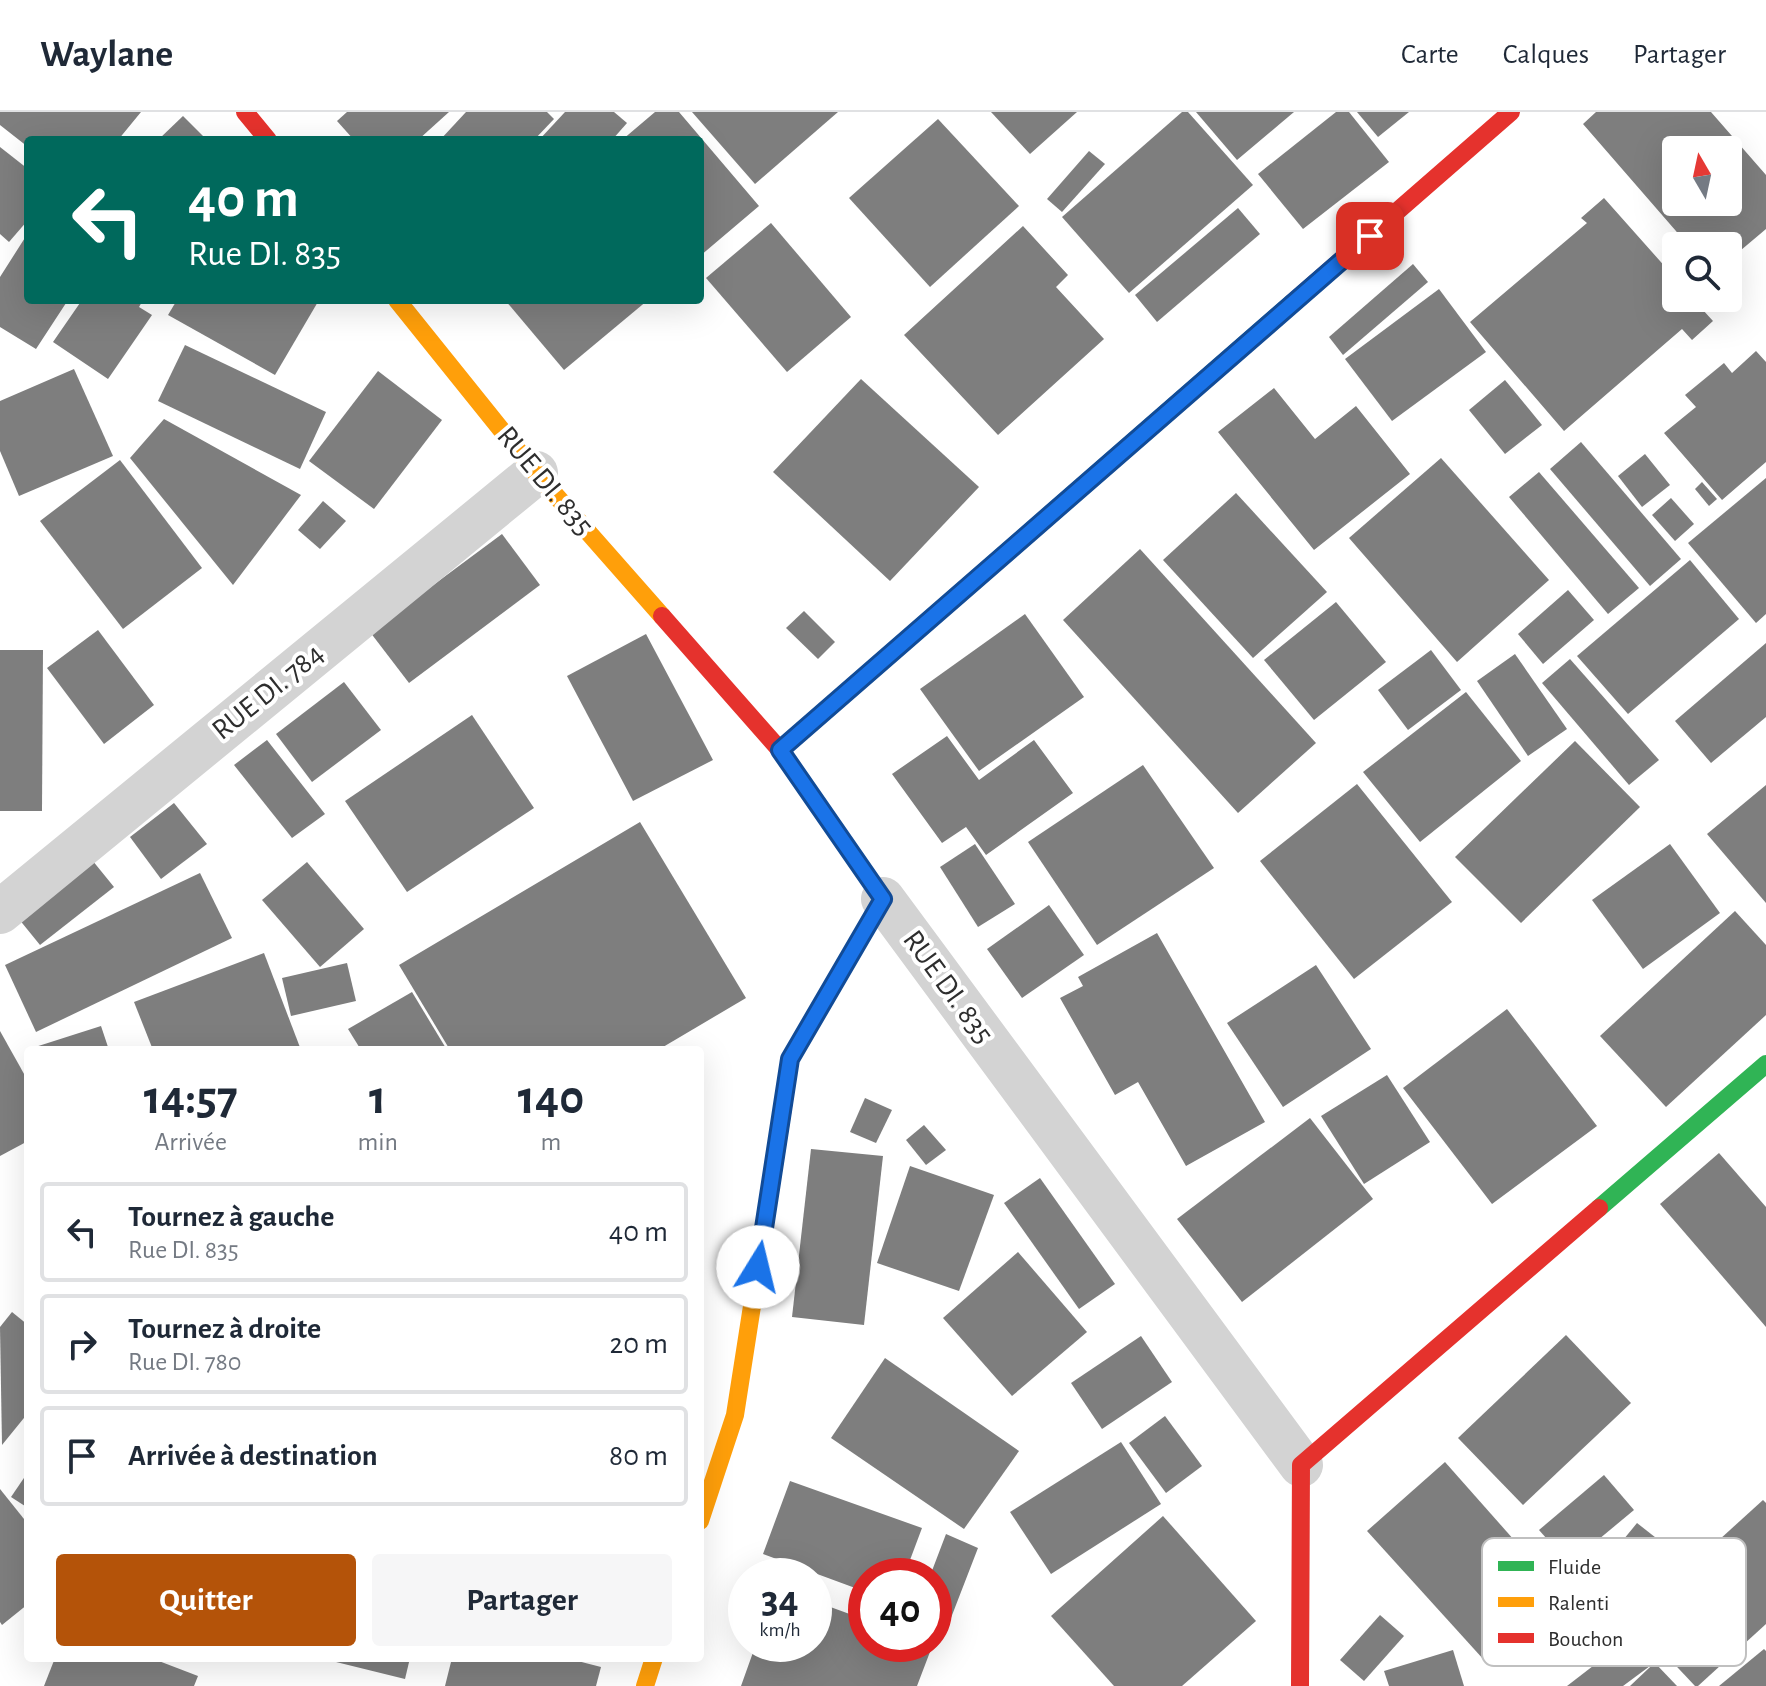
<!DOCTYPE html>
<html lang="fr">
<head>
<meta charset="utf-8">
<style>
  :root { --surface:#fff; --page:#f6f6f7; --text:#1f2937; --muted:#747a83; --line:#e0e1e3; --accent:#b45309 }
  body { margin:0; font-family:"Alegreya Sans",sans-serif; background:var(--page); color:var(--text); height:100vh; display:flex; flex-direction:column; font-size:30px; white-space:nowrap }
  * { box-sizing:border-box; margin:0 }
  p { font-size:26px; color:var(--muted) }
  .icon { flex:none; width:44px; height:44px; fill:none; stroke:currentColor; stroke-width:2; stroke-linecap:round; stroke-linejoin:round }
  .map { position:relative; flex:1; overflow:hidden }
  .sheet { position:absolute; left:24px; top:934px; width:680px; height:616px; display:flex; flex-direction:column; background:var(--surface); border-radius:8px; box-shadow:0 8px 32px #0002 }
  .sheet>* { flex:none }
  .hud { position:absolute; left:24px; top:24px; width:680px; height:168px; border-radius:8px; box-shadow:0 8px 32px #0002; background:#00695c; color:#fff; overflow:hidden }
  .needle { width:52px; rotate:351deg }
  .controls { position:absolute; left:1662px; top:24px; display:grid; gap:16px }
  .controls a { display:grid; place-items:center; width:80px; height:80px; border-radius:8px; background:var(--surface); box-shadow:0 8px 32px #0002; font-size:40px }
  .speed { position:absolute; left:728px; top:1446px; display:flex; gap:16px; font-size:40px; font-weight:700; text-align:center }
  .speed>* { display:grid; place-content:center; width:104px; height:104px; border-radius:50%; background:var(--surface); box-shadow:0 8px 32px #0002; line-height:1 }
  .speed small { font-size:20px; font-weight:400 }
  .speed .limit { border:12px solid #d22; background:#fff; color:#111 }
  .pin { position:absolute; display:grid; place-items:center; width:68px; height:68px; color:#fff; margin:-34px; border-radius:16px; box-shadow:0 4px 12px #0006 }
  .me { position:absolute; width:88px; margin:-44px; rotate:9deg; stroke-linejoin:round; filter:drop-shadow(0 0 6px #0008) }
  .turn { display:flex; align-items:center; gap:28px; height:168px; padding:0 32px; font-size:36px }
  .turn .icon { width:104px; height:104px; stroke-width:2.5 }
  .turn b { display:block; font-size:56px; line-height:68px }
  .eta { display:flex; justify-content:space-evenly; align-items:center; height:136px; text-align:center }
  .eta b { font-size:48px; font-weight:600; line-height:56px }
  .button { display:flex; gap:16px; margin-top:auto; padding:16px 32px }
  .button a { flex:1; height:92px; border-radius:8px; background:var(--accent); color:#fff; font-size:32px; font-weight:600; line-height:92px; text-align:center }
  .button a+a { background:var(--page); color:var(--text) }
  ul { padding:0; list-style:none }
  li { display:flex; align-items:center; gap:24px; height:100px; margin:0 16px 12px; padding:0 16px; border:4px solid var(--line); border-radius:8px }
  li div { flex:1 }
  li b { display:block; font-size:30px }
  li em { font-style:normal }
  header { display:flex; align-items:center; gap:48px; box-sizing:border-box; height:112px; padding:0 40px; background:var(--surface); border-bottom:2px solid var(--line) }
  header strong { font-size:38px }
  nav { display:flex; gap:44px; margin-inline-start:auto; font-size:28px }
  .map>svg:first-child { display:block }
  .building { fill:#7e7e7e; fill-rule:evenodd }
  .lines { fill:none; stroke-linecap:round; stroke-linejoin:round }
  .street { stroke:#d3d3d3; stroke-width:44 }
  .fast { stroke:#30b455; stroke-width:18 }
  .slow { stroke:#ff9f0a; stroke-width:18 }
  .jam { stroke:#e5322d; stroke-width:18 }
  .route-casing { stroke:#114b97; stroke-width:20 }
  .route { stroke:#1a73e8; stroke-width:14 }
  .labels { text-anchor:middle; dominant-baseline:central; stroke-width:8; stroke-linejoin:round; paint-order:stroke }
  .street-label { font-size:30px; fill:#2e2e2e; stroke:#fff }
  .key { fill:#fff; stroke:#c0c0c0; stroke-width:2 }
  .key-label { font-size:22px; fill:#2e2e2e }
</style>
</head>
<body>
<header>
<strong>Waylane</strong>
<nav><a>Carte</a><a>Calques</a><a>Partager</a></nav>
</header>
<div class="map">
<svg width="1766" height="1574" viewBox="0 0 1766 1574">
  <rect width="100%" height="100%" fill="#fff"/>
  <g class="building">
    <path d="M0 0H141L118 28H28V35L0 13Z"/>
    <path d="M347 0H449L418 28H354L337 9Z"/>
    <path d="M466 0H547L554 7 534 28H440Z"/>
    <path d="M565 0H614L627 11 612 28H539Z"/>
    <path d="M655 0H679L759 94 700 144V28H622Z"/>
    <path d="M692 0H838L755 72Z"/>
    <path d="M991 0H1077L1030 42Z"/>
    <path d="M1182 0H1188L1253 73 1129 181 1062 105Z"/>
    <path d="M1196 0H1294L1237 48Z"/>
    <path d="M1336 0H1349L1389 50 1303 117 1258 62Z"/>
    <path d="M1357 0H1409L1378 25Z"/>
    <path d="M1596 0H1711L1766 63V117L1728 149V134H1689L1583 12ZM1676 38H1728V90H1676Z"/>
    <path d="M183 4 207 28H158Z"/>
    <path d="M938 7 1019 94 930 175 849 86Z"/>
    <path d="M0 35 28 57V108L9 130 0 122Z"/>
    <path d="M1089 39 1105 52 1062 100 1047 87Z"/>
    <path d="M1604 86 1676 167V186H1692L1713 209 1692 228 1682 217 1564 319 1470 210 1587 111 1581 106Z"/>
    <path d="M1238 96 1260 122 1157 210 1135 183Z"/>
    <path d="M771 111 851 205 787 260 706 166Z"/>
    <path d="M1023 114 1068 163 1056 175 1104 227 998 323 904 223Z"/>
    <path d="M28 121V188H68L36 237 0 215V165Z"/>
    <path d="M1413 152 1428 170 1343 243 1329 225Z"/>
    <path d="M1439 177 1486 240 1392 309 1345 247Z"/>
    <path d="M82 188H143L139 195 152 203 108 267 53 230Z"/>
    <path d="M177 188H319L275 263 168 203Z"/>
    <path d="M505 188H648L564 258Z"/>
    <path d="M185 233 326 300 300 357 158 289Z"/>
    <path d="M1756 239 1766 250V350L1722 388 1664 321 1696 295 1685 283 1724 251 1732 261Z"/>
    <path d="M74 257 113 344 19 384 0 339V289Z"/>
    <path d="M378 259 442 308 374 397 309 349Z"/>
    <path d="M861 267 979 375 890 469 773 360Z"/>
    <path d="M1505 268 1542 313 1505 342 1469 298Z"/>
    <path d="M1274 276 1315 327 1356 294 1410 362 1314 438 1218 320Z"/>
    <path d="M164 307 301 383 233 473 130 346Z"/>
    <path d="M1581 330 1681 447 1650 474 1550 357Z"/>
    <path d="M1645 342 1670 373 1642 395 1618 364Z"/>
    <path d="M1441 346 1549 468 1457 550 1349 426Z"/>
    <path d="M120 348 202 456 123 517 40 409Z"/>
    <path d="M1539 360 1639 476 1608 502 1509 385Z"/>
    <path d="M1766 366V502L1756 511 1688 431Z"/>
    <path d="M1702 370 1717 387 1709 394 1695 377Z"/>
    <path d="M1236 381 1327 480 1253 546 1163 448Z"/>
    <path d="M1671 386 1694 412 1675 429 1652 403Z"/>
    <path d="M323 389 346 409 320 437 298 418Z"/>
    <path d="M502 422 540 473 409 571 370 520Z"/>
    <path d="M1140 437 1316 631 1238 701 1063 508Z"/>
    <path d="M1690 448 1739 507 1628 602 1577 544Z"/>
    <path d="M1568 478 1594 508 1543 552 1518 522Z"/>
    <path d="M1336 490 1386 550 1314 608 1264 548Z"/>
    <path d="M804 499 835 530 818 547 786 516Z"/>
    <path d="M1025 502 1084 585 979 659 920 577Z"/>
    <path d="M98 518 154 593 104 632 47 556Z"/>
    <path d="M646 522 713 648 633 689 567 564Z"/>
    <path d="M1766 531V605L1711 651 1675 609Z"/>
    <path d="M0 538H43L42 699H0Z"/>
    <path d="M1431 538 1461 578 1408 618 1378 578Z"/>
    <path d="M1515 542 1567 617 1528 644 1477 569Z"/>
    <path d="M1570 547 1659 648 1629 673 1542 571Z"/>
    <path d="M344 570 381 618 312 670 276 622Z"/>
    <path d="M1466 580 1521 649 1420 730 1363 660Z"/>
    <path d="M472 603 534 696 407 780 345 689Z"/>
    <path d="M947 624 979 668 1034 628 1073 681 986 743 966 715 942 731 892 662Z"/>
    <path d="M267 628 325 702 292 726 234 653Z"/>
    <path d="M1575 629 1640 695 1521 811 1455 745Z"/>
    <path d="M1143 653 1214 756 1097 833 1028 730Z"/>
    <path d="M1357 672 1452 790 1354 867 1260 749Z"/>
    <path d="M1766 673V791L1707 722Z"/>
    <path d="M174 691 207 732 161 767 130 725Z"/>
    <path d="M640 710 746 886 658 938H450L399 853Z"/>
    <path d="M975 732 1015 792 978 815 940 755Z"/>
    <path d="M1670 732 1720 801 1643 857 1592 788Z"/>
    <path d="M88 743 114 775 40 833 14 801Z"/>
    <path d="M307 750 364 817 320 855 262 788Z"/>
    <path d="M200 761 232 826 36 920 5 853Z"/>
    <path d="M1049 793 1084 843 1022 886 987 837Z"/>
    <path d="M1735 799 1766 833V903L1666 995 1600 924Z"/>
    <path d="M1157 821 1265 1010 1186 1054 1138 970 1115 983 1060 886 1083 874 1078 865Z"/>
    <path d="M264 841 301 938H153L134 890Z"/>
    <path d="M347 851 356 889 291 904 282 866Z"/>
    <path d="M1316 853 1371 937 1283 995 1227 911Z"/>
    <path d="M412 880 447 938H361L348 917Z"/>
    <path d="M1507 897 1597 1014 1492 1092 1403 976Z"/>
    <path d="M101 914 109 938H29V937Z"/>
    <path d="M0 919 28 969V1029L0 1044Z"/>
    <path d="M1387 963 1430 1030 1364 1072 1321 1004Z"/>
    <path d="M865 986 892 998 876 1031 850 1020Z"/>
    <path d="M1310 1006 1373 1087 1242 1190 1177 1107Z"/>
    <path d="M924 1013 946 1038 926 1053 906 1028Z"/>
    <path d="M811 1037 883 1044 864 1213 792 1205Z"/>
    <path d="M1719 1041 1766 1095V1215L1660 1092Z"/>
    <path d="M910 1054 994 1083 959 1179 877 1151Z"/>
    <path d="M1040 1066 1115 1172 1079 1197 1004 1091Z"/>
    <path d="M1018 1140 1087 1220 1012 1284 943 1206Z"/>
    <path d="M12 1200 28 1213V1301L2 1333 0 1215Z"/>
    <path d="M1566 1223 1631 1291 1523 1393 1458 1326Z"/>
    <path d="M1141 1224 1172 1270 1102 1317 1071 1271Z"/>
    <path d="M885 1246 1019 1339 964 1417 831 1326Z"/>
    <path d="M1165 1304 1202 1354 1166 1381 1129 1331Z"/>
    <path d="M1121 1330 1161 1392 1051 1462 1010 1400Z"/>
    <path d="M1445 1350 1561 1481 1484 1548 1367 1419Z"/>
    <path d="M28 1360V1396L11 1385Z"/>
    <path d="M1604 1363 1634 1398 1569 1452 1539 1418Z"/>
    <path d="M790 1369 922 1416 904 1464H866V1480L763 1442Z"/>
    <path d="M0 1377 28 1412V1492L2 1513 0 1510Z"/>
    <path d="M1763 1388 1766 1391V1512L1698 1574H1695L1632 1507Z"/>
    <path d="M1163 1404 1256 1509 1182 1574H1114L1051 1504Z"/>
    <path d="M1637 1411 1674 1440 1634 1490 1597 1460Z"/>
    <path d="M946 1422 978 1436 949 1511 934 1505V1464H930Z"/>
    <path d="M814 1489 866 1508V1532H933L917 1574H741L756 1532H814Z"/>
    <path d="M1380 1503 1404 1524 1364 1569 1340 1548Z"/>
    <path d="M1628 1527 1650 1554 1623 1574H1567Z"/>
    <path d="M1764 1537 1766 1539V1574H1719Z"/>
    <path d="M1453 1538 1464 1574H1389L1384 1559Z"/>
    <path d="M55 1546H151L198 1564 194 1574H44Z"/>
    <path d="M337 1546H410L405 1567 336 1550Z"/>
    <path d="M452 1546H566L601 1555 596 1574H445Z"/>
    <path d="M1655 1551 1677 1574H1630L1649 1556Z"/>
  </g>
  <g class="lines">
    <g class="street">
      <path d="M883 787 1301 1353"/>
      <path d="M0 800 536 361"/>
    </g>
    <g class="fast">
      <path d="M780 638 1292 191"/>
      <path d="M1599 1096 1766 952"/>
    </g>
    <g class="slow">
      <path d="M397 188 536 361 662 504"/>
      <path d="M700 1409 735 1303 782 1002"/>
      <path d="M645 1574 654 1546"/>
    </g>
    <g class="jam">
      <path d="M245 0 268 28"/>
      <path d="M1292 191 1511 0"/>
      <path d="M662 504 780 638 883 787 790 947 782 1002"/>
      <path d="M1300 1574 1301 1353 1599 1096"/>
    </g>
  </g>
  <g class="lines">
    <defs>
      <path id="route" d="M758 1155 790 947 883 787 780 638 1370 124"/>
    </defs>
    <use href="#route" class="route-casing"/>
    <use href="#route" class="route"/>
  </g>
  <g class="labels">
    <g class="street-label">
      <text transform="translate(545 369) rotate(50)">RUE DI. 835</text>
      <text transform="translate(268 580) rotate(-39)">RUE DI. 784</text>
      <text transform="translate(948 875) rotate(54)">RUE DI. 835</text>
    </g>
  </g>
  <rect x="1482" y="1426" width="264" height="128" rx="12" class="key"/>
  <rect x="1498" y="1449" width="36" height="10" fill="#30b455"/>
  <rect x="1498" y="1485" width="36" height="10" fill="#ff9f0a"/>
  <rect x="1498" y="1521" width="36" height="10" fill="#e5322d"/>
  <g class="key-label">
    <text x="1548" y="1462">Fluide</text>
    <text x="1548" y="1498">Ralenti</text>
    <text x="1548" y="1534">Bouchon</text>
  </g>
</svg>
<div class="controls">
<a><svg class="needle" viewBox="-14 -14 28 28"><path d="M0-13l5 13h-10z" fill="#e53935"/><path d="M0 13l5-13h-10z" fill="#747a83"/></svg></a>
<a><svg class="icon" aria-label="search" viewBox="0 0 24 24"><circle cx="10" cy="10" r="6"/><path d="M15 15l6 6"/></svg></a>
</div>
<div class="speed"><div>34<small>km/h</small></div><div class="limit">40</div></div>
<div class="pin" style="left:1370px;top:124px;background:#d93025"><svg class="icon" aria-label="arrive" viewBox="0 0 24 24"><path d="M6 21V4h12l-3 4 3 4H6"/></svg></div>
<svg class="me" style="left:758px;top:1155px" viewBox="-20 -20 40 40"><circle r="19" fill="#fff"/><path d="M0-13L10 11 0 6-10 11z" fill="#1a73e8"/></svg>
<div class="hud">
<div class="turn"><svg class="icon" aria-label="left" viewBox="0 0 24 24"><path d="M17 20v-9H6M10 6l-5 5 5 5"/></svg><div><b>40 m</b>Rue DI. 835</div></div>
</div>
<section class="sheet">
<div class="eta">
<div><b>14:57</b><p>Arrivée</p></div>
<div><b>1</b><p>min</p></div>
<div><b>140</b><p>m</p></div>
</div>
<ul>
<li><svg class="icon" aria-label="left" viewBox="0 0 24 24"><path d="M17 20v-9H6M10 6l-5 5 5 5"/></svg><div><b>Tournez à gauche</b><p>Rue DI. 835</p></div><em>40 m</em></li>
<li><svg class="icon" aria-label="right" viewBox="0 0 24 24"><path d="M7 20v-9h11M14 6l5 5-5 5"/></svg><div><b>Tournez à droite</b><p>Rue DI. 780</p></div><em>20 m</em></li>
<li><svg class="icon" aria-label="arrive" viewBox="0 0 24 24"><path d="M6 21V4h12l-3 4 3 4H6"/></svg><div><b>Arrivée à destination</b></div><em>80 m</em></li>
</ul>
<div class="button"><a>Quitter</a><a>Partager</a></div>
</section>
</div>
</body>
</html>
